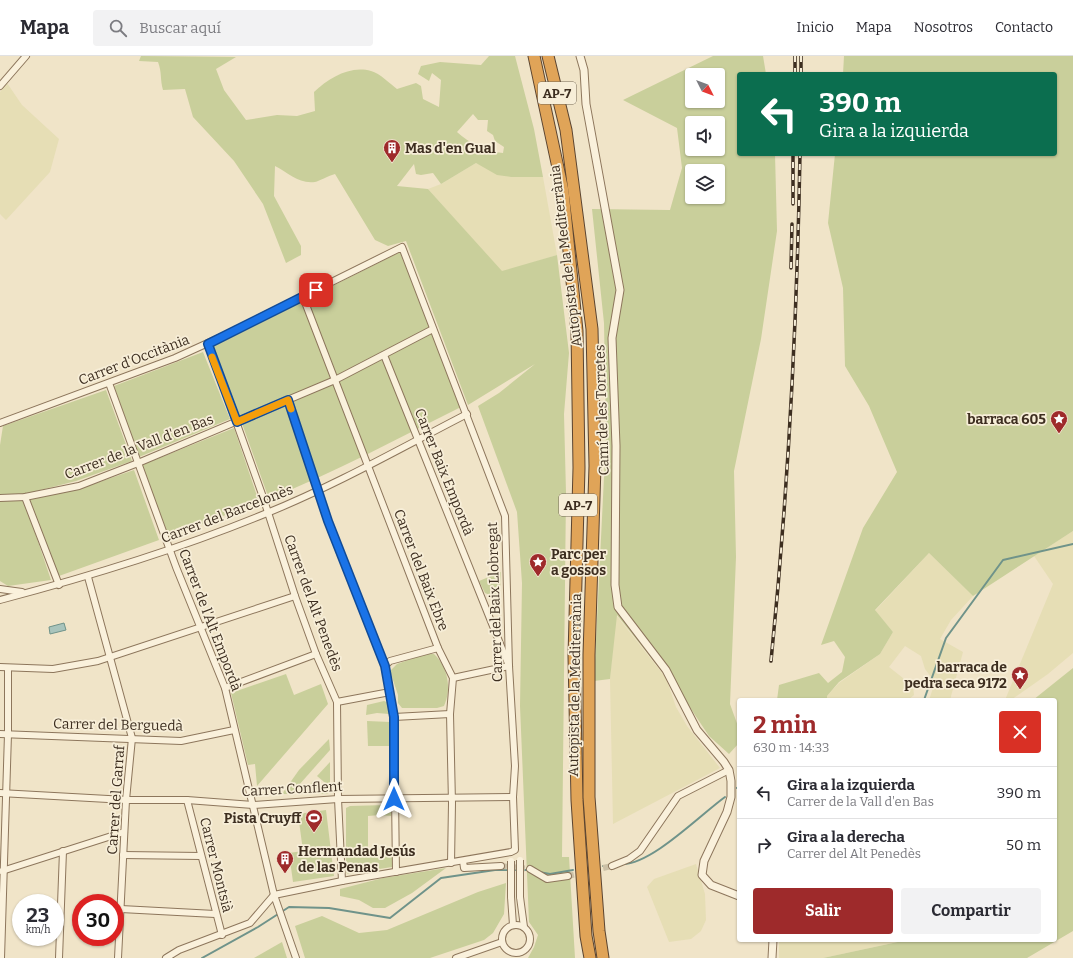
<!DOCTYPE html>
<html lang="es">
<head>
<meta charset="utf-8">
<style>
  :root { --surface:#fff; --page:#f2f2f3; --text:#2b2b33; --muted:#7c7c81; --line:#e1e1e2; --accent:#9e2a2b }
  body { margin:0; font-family:Bitter,serif; background:var(--page); color:var(--text); height:100vh; display:flex; flex-direction:column; font-size:15px; white-space:nowrap }
  * { box-sizing:border-box; margin:0 }
  p { font-size:13px; color:var(--muted) }
  .icon { flex:none; width:22px; height:22px; fill:none; stroke:currentColor; stroke-width:2; stroke-linecap:round; stroke-linejoin:round }
  .map { position:relative; flex:1; overflow:hidden }
  .details { position:absolute; left:737px; top:642px; width:320px; height:244px; display:flex; flex-direction:column; background:var(--surface); border-radius:4px; box-shadow:0 1px 3px #0004 }
  .details>* { flex:none }
  .hud { position:absolute; left:737px; top:16px; width:320px; height:84px; border-radius:4px; box-shadow:0 1px 3px #0004; background:#0b6e4f; color:#fff; overflow:hidden }
  .needle { width:26px; rotate:132deg }
  .controls { position:absolute; left:685px; top:12px; display:grid; gap:8px }
  .controls a { display:grid; place-items:center; width:40px; height:40px; border-radius:4px; background:var(--surface); box-shadow:0 1px 3px #0004; font-size:20px }
  .speed { position:absolute; left:12px; top:838px; display:flex; gap:8px; font-size:20px; font-weight:700; text-align:center }
  .speed>* { display:grid; place-content:center; width:52px; height:52px; border-radius:50%; background:var(--surface); box-shadow:0 1px 3px #0004; line-height:1 }
  .speed small { font-size:10px; font-weight:400 }
  .speed .limit { border:6px solid #d22; background:#fff; color:#111 }
  .pin { position:absolute; display:grid; place-items:center; width:34px; height:34px; color:#fff; margin:-17px; border-radius:8px; box-shadow:0 2px 6px #0006 }
  .me { position:absolute; width:44px; margin:-22px; rotate:0deg; stroke-linejoin:round; filter:drop-shadow(0 0 3px #0008) }
  .turn { display:flex; align-items:center; gap:14px; height:84px; padding:0 16px; font-size:18px }
  .turn .icon { width:52px; height:52px; stroke-width:2.5 }
  .turn b { display:block; font-size:28px; line-height:34px }
  .round { display:grid; place-items:center; flex:none; width:42px; height:42px; border-radius:4px; background:var(--page) }
  .overview { display:flex; align-items:center; justify-content:space-between; height:68px; padding:0 16px }
  h1 { font-size:24px; font-weight:700; line-height:30px; color:var(--accent) }
  .action { display:flex; gap:8px; margin-top:auto; padding:8px 16px }
  .action a { flex:1; height:46px; border-radius:4px; background:var(--accent); color:#fff; font-size:16px; font-weight:700; line-height:46px; text-align:center }
  .action a+a { background:var(--page); color:var(--text) }
  ul { padding:0; list-style:none }
  li { display:flex; align-items:center; gap:12px; height:52px; padding:0 16px; border-top:1px solid var(--line) }
  li div { flex:1 }
  li b { display:block; font-size:15px }
  li em { font-style:normal }
  header { display:flex; align-items:center; gap:24px; box-sizing:border-box; height:56px; padding:0 20px; background:var(--surface); border-bottom:1px solid var(--line) }
  header strong { font-size:19px }
  nav { display:flex; gap:22px; margin-inline-start:auto; font-size:14px }
  .search { width:280px; height:36px; background:var(--page); display:flex; align-items:center; gap:10px; box-sizing:border-box; padding:0 14px; border-radius:4px; color:var(--muted); font-size:15px }
  .map>svg:first-child { display:block }
  .farmland { fill:#e6deb5 }
  .green { fill:#c9cf9b; fill-rule:evenodd }
  .water { fill:#a9c4bc; stroke:#6f938a }
  .lines { fill:none; stroke-linecap:round; stroke-linejoin:round }
  .stream { stroke:#6f938a; stroke-width:2 }
  .minor-tunnel { stroke:#ccc0a6; stroke-width:6; stroke-dasharray:6 3; stroke-linecap:butt }
  .minor-casing { stroke:#8d765c; stroke-width:8 }
  .tertiary-casing { stroke:#8d765c; stroke-width:9 }
  .motorway-casing { stroke:#5b4430; stroke-width:13 }
  .minor { stroke:#faf1dc; stroke-width:6 }
  .tertiary { stroke:#faf1dc; stroke-width:7 }
  .motorway { stroke:#e0a458; stroke-width:11 }
  .rail-casing { stroke:#3d2e20; stroke-width:3.5 }
  .rail { stroke:#f7eed8; stroke-width:2; stroke-dasharray:6; stroke-linecap:butt }
  .minor-bridge-casing { stroke:#8d765c; stroke-width:8; stroke-linecap:butt }
  .minor-bridge { stroke:#faf1dc; stroke-width:6 }
  .route-casing { stroke:#114b97; stroke-width:10 }
  .route { stroke:#1a73e8; stroke-width:7 }
  .slow { stroke:#f59e0b; stroke-width:7 }
  .labels { text-anchor:middle; dominant-baseline:central; stroke-width:3.5; stroke-linejoin:round; paint-order:stroke }
  .shield { fill:#f7eed8; stroke:#756857; stroke-width:1 }
  .shield-label { font-size:13px; font-weight:bold; fill:#3d2e20 }
  .poi-label { font-size:14px; font-weight:bold; fill:#3d2e20; stroke:#f7eed8; text-anchor:start }
  .street-label { font-size:14px; fill:#3d2e20; stroke:#f7eed8 }
</style>
</head>
<body>
<header>
<strong>Mapa</strong>
<div class="search"><svg class="icon" aria-label="search" viewBox="0 0 24 24"><circle cx="10" cy="10" r="6"/><path d="M15 15l6 6"/></svg>Buscar aquí</div>
<nav><a>Inicio</a><a>Mapa</a><a>Nosotros</a><a>Contacto</a></nav>
</header>
<div class="map">
<svg width="1073" height="902" viewBox="0 0 1073 902">
  <rect width="100%" height="100%" fill="#f0e4c8"/>
  <g class="farmland">
    <path d="M7 27 22 49 59 83 50 116 6 164 0 158V36Z"/>
    <path d="M476 107 511 121H543L557 199 502 216 428 133 441 128Z"/>
    <path d="M1073 475V597L1048 618 1011 644H1005L1053 528 1034 500Z"/>
    <path d="M929 497 973 540 951 564 940 583 963 596 950 644H929L935 626 925 613 921 600 905 590 889 611 913 630 914 639 908 644H827V640L839 627 880 598 893 576 875 555Z"/>
    <path d="M616 559 666 622 676 651 687 670 720 712 613 768 610 623Z"/>
    <path d="M696 808 705 838 706 864 701 875 691 883 669 886 647 831 654 823Z"/>
    <path d="M779 884H907L823 902H779Z"/>
  </g>
  <g class="green">
    <path d="M141 0 236 1 216 13 224 34 246 64 277 59 297 60 315 55 314 36C329 22 350 9 371 15 380 17 390 28 397 33L416 27 421 30 423 43 439 51 441 24 432 17 429 25 418 18 421 10 440 6 481 9 489 0H515L534 73 543 121H511L497 119 476 107 441 128 433 117 421 119 416 118 414 108 397 130 428 133 502 215 557 199 569 297 564 358 566 437 562 801H569L575 902H528L534 891 538 879 529 866 520 650 522 527 517 456 478 350 499 337 535 308 468 349 406 185 388 190 375 184 335 118C327 120 320 125 315 126 298 128 289 117 275 110L274 140 301 190V199L286 207 263 148 234 105 193 61 185 33 163 34C160 24 162 16 158 6L139 5ZM473 58 478 64H488L487 75 493 79 495 85 504 91 503 97C486 96 469 87 457 76Z"/>
    <path d="M713 0H763L766 18H739V98H775L777 175 761 283 734 415 736 501 730 648 739 673V687L729 698 709 680 687 647 617 559 610 623 594 625 606 380 604 267 592 153 670 154 682 112 677 72 623 44ZM692 19H718V45H692ZM692 67H718V93H692ZM692 115H718V141H692Z"/>
    <path d="M844 0H1073V475L973 540 929 497 875 554 893 576 880 598 839 626 827 640V644H777L779 629 819 617 828 627 842 616 845 601 834 585 821 589 863 472 897 416 869 350 845 310 843 232 828 167 835 98H1055V18H843Z"/>
    <path d="M400 196 461 351C397 383 335 416 269 443L239 359 211 291Z"/>
    <path d="M203 296 230 363 139 401 114 330Z"/>
    <path d="M106 334 132 405 76 425 25 438H0V389L3 370Z"/>
    <path d="M234 372 259 446 169 481 142 409Z"/>
    <path d="M134 414 159 484 59 520 29 444 82 432Z"/>
    <path d="M0 444H24L51 524 8 530 0 525Z"/>
    <path d="M501 516 500 536 492 540 485 537 479 525Z"/>
    <path d="M425 598H434C448 611 452 633 444 650L437 652H402L398 647V639L390 615 397 608Z"/>
    <path d="M1073 612V875L1027 902H823L907 884H1055V644H1033Z"/>
    <path d="M286 618 294 639 321 628 328 648 257 730 255 708 248 709 231 637Z"/>
    <path d="M384 645 389 647V658L377 657 366 659 367 649Z"/>
    <path d="M367 665 390 666V690H368Z"/>
    <path d="M329 683 330 694 291 738H282L299 714Z"/>
    <path d="M330 706V731L317 720Z"/>
    <path d="M314 724 329 736 327 738H302Z"/>
    <path d="M386 749 391 751V760L380 759 368 760V796L369 799 393 798 392 811 348 818 346 816V752L350 750Z"/>
    <path d="M326 754 334 820 293 826 289 797 303 795 298 758Z"/>
    <path d="M446 812 412 837 385 852H373L359 844 340 840V833L383 822Z"/>
    <path d="M506 827 504 858 493 877 484 884 430 902H305L295 870 322 860 359 877 387 874 478 836Z"/>
    <path d="M282 886 287 902H254Z"/>
  </g>
  <path class="water" d="M64 567 66 574 50 578 49 571Z"/>
  <g class="lines">
    <g class="stream">
      <path d="M924 644 946 582 1003 504 1073 488"/>
      <path d="M737 732 739 731"/>
      <path d="M622 808C651 809 700 759 725 741"/>
      <path d="M603 810H610"/>
      <path d="M539 816 550 818 573 814"/>
      <path d="M202 902 258 871 289 851 329 852 390 862 441 822 495 814H529"/>
    </g>
    <g class="minor-tunnel">
      <path d="M501 810 530 813"/>
      <path d="M568 820 612 810"/>
    </g>
    <defs>
      <g id="minor">
        <path d="M0 30 26 0"/>
        <path d="M303 241 438 592 453 622 450 658 452 747 451 807"/>
        <path d="M208 287 263 441 295 540 316 598 337 646 338 743 342 825"/>
        <path d="M384 299 509 610 453 622"/>
        <path d="M109 327 176 511 225 632 274 839 296 902"/>
        <path d="M288 344 328 465 385 610 394 661 396 816"/>
        <path d="M0 367 175 302 221 281 402 191 505 460 509 610 515 710 513 741 515 794 511 796 342 825 274 839 250 867 179 894 166 902"/>
        <path d="M25 441 59 529"/>
        <path d="M0 442 25 441 79 430 138 407 335 324 433 273"/>
        <path d="M88 521 132 682 126 744 118 902"/>
        <path d="M0 533 22 536"/>
        <path d="M0 544C91 520 180 493 267 457 336 429 401 392 467 358"/>
        <path d="M385 610 390 605 438 592"/>
        <path d="M0 611 53 613 98 605 295 540"/>
        <path d="M225 632 316 598"/>
        <path d="M337 646 390 636"/>
        <path d="M394 661 450 658"/>
        <path d="M0 678 181 685 234 674"/>
        <path d="M0 737 126 744H187L253 749 338 743 513 741"/>
        <path d="M187 744 222 879"/>
        <path d="M123 799 201 800"/>
        <path d="M463 805 464 812 501 810"/>
        <path d="M612 810 629 803 640 795 678 740 729 714"/>
        <path d="M530 813 547 823 568 820"/>
        <path d="M2 815 124 776"/>
        <path d="M511 841 513 869"/>
        <path d="M520 841 524 871"/>
        <path d="M121 853 215 858"/>
        <circle cx="516" cy="883" r="14"/>
        <path d="M1 902 8 678V612"/>
        <path d="M59 902 63 795"/>
        <path d="M456 902 502 886"/>
      </g>
      <g id="tertiary">
        <path d="M580 0 584 14 586 48 620 234 612 282 616 390 615 529 618 551 666 614 697 674 724 706 729 714 731 725V741L727 756 704 805 702 819 711 829 739 840"/>
        <path d="M772 902 773 884"/>
      </g>
      <g id="motorway">
        <path d="M534 0 563 135 577 275 579 412 574 600 577 744 586 880 590 902"/>
        <path d="M548 0 566 74 592 273 595 410 589 599V741L599 875 603 902"/>
      </g>
    </defs>
    <use href="#minor" class="minor-casing"/>
    <use href="#tertiary" class="tertiary-casing"/>
    <use href="#motorway" class="motorway-casing"/>
    <use href="#minor" class="minor"/>
    <use href="#tertiary" class="tertiary"/>
    <use href="#motorway" class="motorway"/>
    <defs>
      <g id="rail">
        <path d="M795 18V0"/>
        <path d="M801 18V0"/>
        <path d="M793 148V98"/>
        <path d="M791 212 792 168"/>
        <path d="M771 605C788 437 797 267 800 98"/>
      </g>
    </defs>
    <use href="#rail" class="rail-casing"/>
    <use href="#rail" class="rail"/>
    <defs>
      <g id="minor-bridge">
        <path d="M520 804V841"/>
        <path d="M511 805V841"/>
      </g>
    </defs>
    <use href="#minor-bridge" class="minor-bridge-casing"/>
    <use href="#minor-bridge" class="minor-bridge"/>
  </g>
  <g class="lines">
    <defs>
      <path id="route" d="M316 234 208 288 237 366 288 344 328 465 385 610 394 661V743"/>
    </defs>
    <use href="#route" class="route-casing"/>
    <use href="#route" class="route"/>
    <path class="slow" d="M212 301 237 366 288 344 291 353"/>
  </g>
  <defs>
    <symbol id="building-pin" viewBox="-11 -11 22 30"><path d="M0 17L-7.5 6A9.5 9.5 0 1 1 7.5 6Z" fill="#9e2a2b" stroke="#f7eed8"/><path d="M-4-6H4V6H1V3H-1V6H-4ZM-2.5-4.3h1.7v1.8h-1.7ZM.8-4.3h1.7v1.8H.8ZM-2.5-1h1.7V.8h-1.7ZM.8-1h1.7V.8H.8Z" fill="#fff"/></symbol>
    <symbol id="sight-pin" viewBox="-11 -11 22 30"><path d="M0 17L-7.5 6A9.5 9.5 0 1 1 7.5 6Z" fill="#9e2a2b" stroke="#f7eed8"/><path d="M0-6L1.8-2.2L6-1.7L2.9 1.2L3.7 5.4L0 3.3L-3.7 5.4L-2.9 1.2L-6-1.7L-1.8-2.2Z" fill="#fff"/></symbol>
    <symbol id="stadium-pin" viewBox="-11 -11 22 30"><path d="M0 17L-7.5 6A9.5 9.5 0 1 1 7.5 6Z" fill="#9e2a2b" stroke="#f7eed8"/><path d="M0-5a6.5 5 0 1 0 0 10a6.5 5 0 1 0 0-10ZM-3.5-1.8h7v3.6h-7Z" fill="#fff"/></symbol>
  </defs>
  <g fill-rule="evenodd">
    <use href="#building-pin" x="382" y="82" width="20" height="27"/>
    <use href="#sight-pin" x="1049" y="353" width="20" height="27"/>
    <use href="#sight-pin" x="528" y="496" width="20" height="27"/>
    <use href="#sight-pin" x="1010" y="609" width="20" height="27"/>
    <use href="#stadium-pin" x="304" y="752" width="20" height="27"/>
    <use href="#building-pin" x="275" y="793" width="20" height="27"/>
  </g>
  <g class="labels">
    <g class="shield">
      <rect x="538" y="26" width="38" height="22" rx="3"/>
      <rect x="559" y="438" width="38" height="22" rx="3"/>
    </g>
    <g class="shield-label">
      <text x="557" y="37">AP-7</text>
      <text x="578" y="449">AP-7</text>
    </g>
    <g class="poi-label">
      <text x="405" y="92">Mas d'en Gual</text>
      <text x="1046" y="363" text-anchor="end">barraca 605</text>
      <text x="551" y="498">Parc per<tspan x="551" dy="16">a gossos</tspan></text>
      <text x="1007" y="611" text-anchor="end">barraca de<tspan x="1007" dy="16">pedra seca 9172</tspan></text>
      <text x="301" y="762" text-anchor="end">Pista Cruyff</text>
      <text x="298" y="795">Hermandad Jesús<tspan x="298" dy="16">de las Penas</tspan></text>
    </g>
    <g class="street-label">
      <text transform="translate(566 200) rotate(-97)">Autopista de la Mediterrània</text>
      <text transform="translate(134 304) rotate(-21)">Carrer d'Occitània</text>
      <text transform="translate(602 354) rotate(-92)">Camí de les Torretes</text>
      <text transform="translate(139 391) rotate(-21)">Carrer de la Vall d'en Bas</text>
      <text transform="translate(444 416) rotate(68)">Carrer Baix Empordà</text>
      <text transform="translate(227 458) rotate(-21)">Carrer del Barcelonès</text>
      <text transform="translate(421 514) rotate(69)">Carrer del Baix Ebre</text>
      <text transform="translate(495 546) rotate(-92)">Carrer del Baix Llobregat</text>
      <text transform="translate(313 547) rotate(70)">Carrer del Alt Penedès</text>
      <text transform="translate(210 564) rotate(69)">Carrer de l'Alt Empordà</text>
      <text transform="translate(575 629) rotate(-89)">Autopista de la Mediterrània</text>
      <text transform="translate(118 669) rotate(1)">Carrer del Berguedà</text>
      <text transform="translate(292 733) rotate(-3)">Carrer Conflent</text>
      <text transform="translate(116 744) rotate(-86)">Carrer del Garraf</text>
      <text transform="translate(216 809) rotate(76)">Carrer Montsià</text>
    </g>
  </g>
</svg>
<div class="controls">
<a><svg class="needle" viewBox="-14 -14 28 28"><path d="M0-13l5 13h-10z" fill="#e53935"/><path d="M0 13l5-13h-10z" fill="#7c7c81"/></svg></a>
<a><svg class="icon" aria-label="sound" viewBox="0 0 24 24"><path d="M4 9h4l5-4v14l-5-4H4zM17 9q2 3 0 6"/></svg></a>
<a><svg class="icon" aria-label="layers" viewBox="0 0 24 24"><path d="M12 4l9 5-9 5-9-5zM3 14l9 5 9-5"/></svg></a>
</div>
<div class="speed"><div>23<small>km/h</small></div><div class="limit">30</div></div>
<div class="pin" style="left:316px;top:234px;background:#d93025"><svg class="icon" aria-label="arrive" viewBox="0 0 24 24"><path d="M6 21V4h12l-3 4 3 4H6"/></svg></div>
<svg class="me" style="left:394px;top:743px" viewBox="-20 -20 40 40"><path d="M0-17L14 15 0 8-14 15z" fill="#1a73e8" stroke="#fff" stroke-width="4"/></svg>
<div class="hud">
<div class="turn"><svg class="icon" aria-label="left" viewBox="0 0 24 24"><path d="M17 20v-9H6M10 6l-5 5 5 5"/></svg><div><b>390 m</b>Gira a la izquierda</div></div>
</div>
<section class="details">
<div class="overview"><div><h1>2 min</h1><p>630 m · 14:33</p></div><a class="round" style="background:#d93025;color:#fff"><svg class="icon" aria-label="close" viewBox="0 0 24 24"><path d="M6 6l12 12M18 6L6 18"/></svg></a></div>
<ul>
<li><svg class="icon" aria-label="left" viewBox="0 0 24 24"><path d="M17 20v-9H6M10 6l-5 5 5 5"/></svg><div><b>Gira a la izquierda</b><p>Carrer de la Vall d'en Bas</p></div><em>390 m</em></li>
<li><svg class="icon" aria-label="right" viewBox="0 0 24 24"><path d="M7 20v-9h11M14 6l5 5-5 5"/></svg><div><b>Gira a la derecha</b><p>Carrer del Alt Penedès</p></div><em>50 m</em></li>
</ul>
<div class="action"><a>Salir</a><a>Compartir</a></div>
</section>
</div>
</body>
</html>
